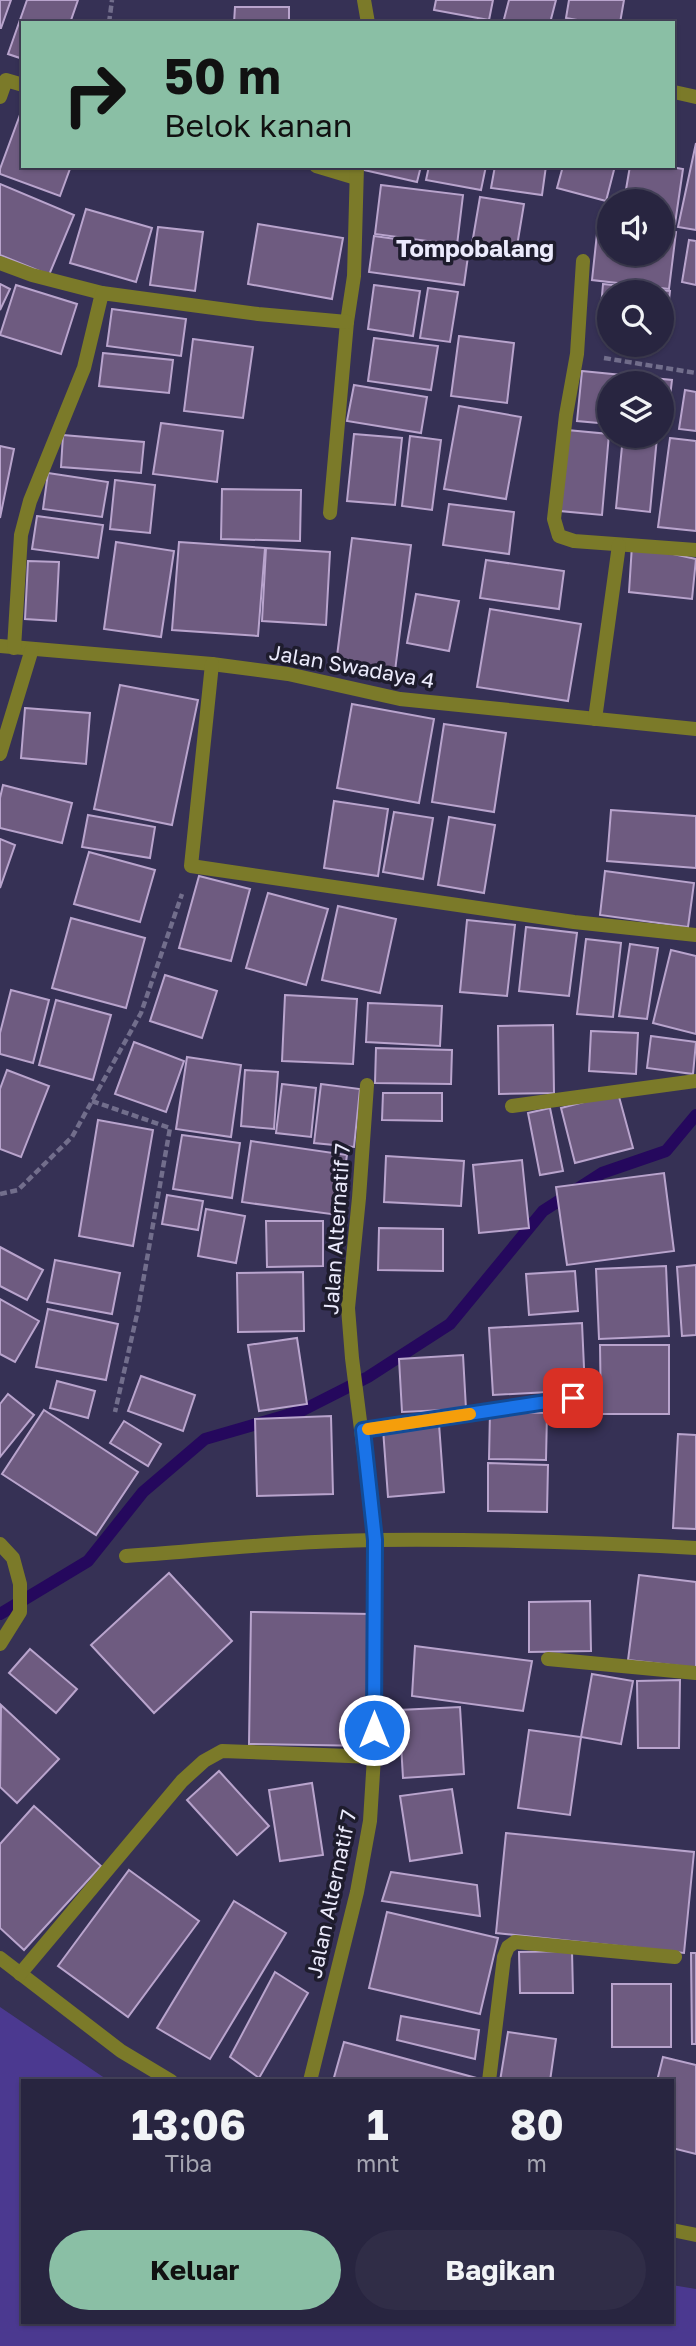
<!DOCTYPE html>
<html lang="id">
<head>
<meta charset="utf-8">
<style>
  :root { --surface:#282540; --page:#302d47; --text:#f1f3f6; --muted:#a5a5b1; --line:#444259; --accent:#8abfa5 }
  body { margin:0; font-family:"Golos Text",sans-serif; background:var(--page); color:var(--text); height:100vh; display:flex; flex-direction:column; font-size:26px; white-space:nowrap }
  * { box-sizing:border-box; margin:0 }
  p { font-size:23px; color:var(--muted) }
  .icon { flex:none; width:38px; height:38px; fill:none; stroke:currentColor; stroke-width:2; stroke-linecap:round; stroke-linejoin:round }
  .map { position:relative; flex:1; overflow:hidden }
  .side { position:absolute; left:21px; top:2079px; width:653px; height:245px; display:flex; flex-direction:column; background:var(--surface); border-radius:0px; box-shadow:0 2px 5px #0004,0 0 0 2px var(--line) }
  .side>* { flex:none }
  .banner { position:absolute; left:21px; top:21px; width:654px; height:147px; border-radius:0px; box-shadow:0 2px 5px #0004,0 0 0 2px var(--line); background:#8abfa5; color:#111; overflow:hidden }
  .fabs { position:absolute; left:597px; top:189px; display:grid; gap:14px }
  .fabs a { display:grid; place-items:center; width:77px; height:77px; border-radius:50%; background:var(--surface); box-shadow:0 2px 5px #0004,0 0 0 2px var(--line); font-size:35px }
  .pin { position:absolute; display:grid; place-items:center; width:60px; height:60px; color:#fff; margin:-30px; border-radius:14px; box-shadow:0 4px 10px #0006 }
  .me { position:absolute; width:77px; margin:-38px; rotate:0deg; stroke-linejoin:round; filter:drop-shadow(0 0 5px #0008) }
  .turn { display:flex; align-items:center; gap:24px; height:147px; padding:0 28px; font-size:32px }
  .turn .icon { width:91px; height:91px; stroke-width:2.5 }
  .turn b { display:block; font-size:49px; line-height:60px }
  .eta { display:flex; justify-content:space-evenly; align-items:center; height:119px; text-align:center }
  .eta b { font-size:42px; font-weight:700; line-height:49px }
  .button { display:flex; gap:14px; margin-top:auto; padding:14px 28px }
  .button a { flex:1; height:80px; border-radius:42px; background:var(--accent); color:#111; font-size:28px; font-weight:700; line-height:80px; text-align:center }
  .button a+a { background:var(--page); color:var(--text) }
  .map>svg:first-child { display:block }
  .green { fill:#4b3990 }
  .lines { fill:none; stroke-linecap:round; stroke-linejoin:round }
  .stream { stroke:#25085d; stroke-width:12 }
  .building { fill:#6e5b80; stroke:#b9a4cd; stroke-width:2 }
  .path { stroke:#726e8c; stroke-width:4.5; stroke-dasharray:7 3.5; stroke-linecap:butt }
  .minor { stroke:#7b7a29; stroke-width:14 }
  .route-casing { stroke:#114b97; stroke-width:18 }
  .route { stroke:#1a73e8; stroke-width:12 }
  .slow { stroke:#f59e0b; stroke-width:12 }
  .labels { text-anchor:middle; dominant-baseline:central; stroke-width:7; stroke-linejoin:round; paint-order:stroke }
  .street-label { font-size:21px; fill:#ebeafc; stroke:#1e1c2d }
  .quarter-label { font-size:24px; font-weight:bold; fill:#ebeafc; stroke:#1e1c2d }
</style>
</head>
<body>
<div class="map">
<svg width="696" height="2346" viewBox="0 0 696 2346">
  <rect width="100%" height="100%" fill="#363155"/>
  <path class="green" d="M0 2007 109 2081H23V2322H672V2285L696 2289V2346H0Z"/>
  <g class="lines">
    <path class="stream" d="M0 1614 88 1561 143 1492 205 1439 301 1411 368 1377 450 1324 543 1211 602 1173 666 1151 696 1115"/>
  </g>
  <g class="building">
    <path d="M0 0H11L1 28H0Z"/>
    <path d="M27 0H78L70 23H23V59L8 54Z"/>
    <path d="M436 0H493L489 20 434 10Z"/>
    <path d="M509 0H556L550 23H503Z"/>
    <path d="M569 0H624L620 23H594L566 18Z"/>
    <path d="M235 7H289V23H234Z"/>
    <path d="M21 112 23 166H71L60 196 0 174V169Z"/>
    <path d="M696 143V230L678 227Z"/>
    <path d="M365 166H421L417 182 364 170Z"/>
    <path d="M429 166H486L481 190 426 180Z"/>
    <path d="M495 166H546L542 195 491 188Z"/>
    <path d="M563 166H615L606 201 557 188Z"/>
    <path d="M630 166H666L683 169 675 224 662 222V201H624Z"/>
    <path d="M0 184 74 215 49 275 0 255Z"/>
    <path d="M381 185 463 195 457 245 375 234Z"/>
    <path d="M480 197 524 204 516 252 472 244Z"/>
    <path d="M86 209 152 228 136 282 70 263Z"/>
    <path d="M258 224 343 238 332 299 248 284Z"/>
    <path d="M598 224 609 225V254H662V230L676 232 669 289 592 280Z"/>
    <path d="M158 227 203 232 195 291 150 285Z"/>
    <path d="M374 236 469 249 464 285 369 272Z"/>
    <path d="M689 240 696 241V285L682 282Z"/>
    <path d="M0 284 10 289 0 310Z"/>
    <path d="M603 284 670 291 665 336H662V292H609V331L599 330Z"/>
    <path d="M16 285 77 304 61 354 0 335Z"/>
    <path d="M374 285 420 291 413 336 368 329Z"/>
    <path d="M428 288 458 292 450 342 420 338Z"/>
    <path d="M112 309 186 319 181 356 107 346Z"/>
    <path d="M459 336 514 343 507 403 451 396Z"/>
    <path d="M374 338 438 346 431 390 368 381Z"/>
    <path d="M193 339 253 347 243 418 184 411Z"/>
    <path d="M103 353 173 360 169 393 99 386Z"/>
    <path d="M582 371 672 380 666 431 662 430V383H609V424L577 421Z"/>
    <path d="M354 385 427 397 421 433 347 421Z"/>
    <path d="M685 390 696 392V431L679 429Z"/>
    <path d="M459 406 521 417 506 499 444 489Z"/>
    <path d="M161 423 223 431 217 482 153 474Z"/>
    <path d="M567 430 609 434 602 515 560 511Z"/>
    <path d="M354 434 402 438 395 505 347 501Z"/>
    <path d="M63 435 144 442 141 473 61 467Z"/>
    <path d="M410 436 441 440 432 510 402 506Z"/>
    <path d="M623 436 657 437 650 512 616 508Z"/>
    <path d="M670 438 696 441V531L658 527Z"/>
    <path d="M0 446 14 449 0 518Z"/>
    <path d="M48 473 108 482 102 517 43 509Z"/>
    <path d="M115 480 155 485 150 533 110 529Z"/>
    <path d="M222 489 301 490 300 541 221 539Z"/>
    <path d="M449 504 514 512 509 554 443 545Z"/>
    <path d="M37 516 103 525 98 558 32 549Z"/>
    <path d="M352 538 411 545 395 671 336 664Z"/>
    <path d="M116 542 174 551 161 637 104 629Z"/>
    <path d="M179 542 265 548 258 636 172 630Z"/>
    <path d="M632 545 696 559 692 599 629 592Z"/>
    <path d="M266 548 330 552 326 625 262 621Z"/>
    <path d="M486 560 564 571 559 609 480 598Z"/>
    <path d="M28 561 59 562 56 621 25 619Z"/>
    <path d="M416 594 459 601 449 651 407 643Z"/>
    <path d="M490 609 581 624 568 701 477 687Z"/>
    <path d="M120 685 198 700 172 825 94 809Z"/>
    <path d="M352 704 434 719 419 803 337 788Z"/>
    <path d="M25 708 90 713 86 764 21 758Z"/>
    <path d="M444 724 506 733 494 812 432 802Z"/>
    <path d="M3 785 72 803 62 843 0 828V798Z"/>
    <path d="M334 801 388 809 378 876 324 868Z"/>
    <path d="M611 810 696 816V868L607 861Z"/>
    <path d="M394 812 433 818 423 879 383 872Z"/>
    <path d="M88 815 155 827 150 858 82 847Z"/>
    <path d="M449 817 495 825 484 893 438 885Z"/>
    <path d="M0 839 15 845 0 888Z"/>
    <path d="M89 852 155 870 140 922 74 904Z"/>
    <path d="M605 871 694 883 688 927 600 915Z"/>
    <path d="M199 876 250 889 231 961 179 948Z"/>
    <path d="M268 893 328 909 306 985 246 968Z"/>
    <path d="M338 906 396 919 380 993 322 980Z"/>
    <path d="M71 918 145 938 126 1008 52 988Z"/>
    <path d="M467 920 515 925 507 996 460 992Z"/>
    <path d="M526 927 577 933 569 996 519 991Z"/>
    <path d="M586 939 621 943 613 1017 577 1014Z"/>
    <path d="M630 944 658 948 647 1019 619 1016Z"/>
    <path d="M671 950 696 956V1034L653 1023Z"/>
    <path d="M165 975 217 991 202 1038 150 1021Z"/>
    <path d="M11 990 49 1000 33 1063 0 1054V1033Z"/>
    <path d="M285 995 357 999 353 1064 282 1061Z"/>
    <path d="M56 1000 111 1015 93 1080 39 1065Z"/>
    <path d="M368 1003 442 1006 440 1046 366 1042Z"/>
    <path d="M553 1025 554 1093 499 1094 498 1026Z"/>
    <path d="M591 1031 638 1033 636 1074 589 1071Z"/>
    <path d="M651 1036 696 1042 693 1074 647 1068Z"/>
    <path d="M134 1042 184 1061 166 1112 115 1094Z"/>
    <path d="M376 1048 452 1050 451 1084 375 1083Z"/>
    <path d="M187 1057 241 1065 231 1137 176 1129Z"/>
    <path d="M7 1070 49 1086 21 1157 0 1149V1089Z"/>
    <path d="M245 1070 278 1072 274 1129 241 1126Z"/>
    <path d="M282 1084 316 1088 311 1137 276 1133Z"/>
    <path d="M321 1084 360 1089 354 1147 314 1143Z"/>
    <path d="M383 1093H442V1121L382 1120Z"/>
    <path d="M618 1093 633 1148 575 1163 561 1108Z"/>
    <path d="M550 1108 563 1171 540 1175 528 1113Z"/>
    <path d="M98 1120 153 1130 133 1246 79 1236Z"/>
    <path d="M182 1135 240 1143 232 1198 173 1189Z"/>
    <path d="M251 1141 347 1155 338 1215 242 1202Z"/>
    <path d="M386 1156 464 1161 461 1206 384 1202Z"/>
    <path d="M522 1160 529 1228 479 1233 473 1165Z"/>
    <path d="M664 1173 674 1251 567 1265 556 1187Z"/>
    <path d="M167 1195 203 1201 198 1230 162 1224Z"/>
    <path d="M206 1209 245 1216 236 1263 198 1256Z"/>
    <path d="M266 1221H323V1266L267 1267Z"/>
    <path d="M379 1228 443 1229V1271L378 1270Z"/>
    <path d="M0 1247 43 1270 27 1300 0 1286Z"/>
    <path d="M55 1260 120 1273 112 1314 47 1302Z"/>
    <path d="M696 1265V1335L682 1336 677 1267Z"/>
    <path d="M666 1266 669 1336 599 1339 596 1269Z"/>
    <path d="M575 1271 578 1311 529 1315 526 1274Z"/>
    <path d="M303 1272 304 1331 238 1332 237 1273Z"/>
    <path d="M0 1299 39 1321 15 1362 0 1354Z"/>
    <path d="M48 1309 118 1324 106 1380 36 1367Z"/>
    <path d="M582 1323 585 1390 493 1395 489 1328Z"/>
    <path d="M297 1338 307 1404 259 1411 248 1345Z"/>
    <path d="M600 1345H669V1414H601Z"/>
    <path d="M463 1355 466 1409 402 1412 399 1359Z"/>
    <path d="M141 1376 195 1395 183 1431 128 1411Z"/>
    <path d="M57 1381 95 1391 88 1418 50 1408Z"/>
    <path d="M8 1394 34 1415 0 1457V1404Z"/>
    <path d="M44 1410 138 1472 96 1535 2 1474Z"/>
    <path d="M490 1411 547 1413 546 1460 489 1459Z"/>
    <path d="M331 1416 333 1494 257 1496 255 1419Z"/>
    <path d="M124 1421 161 1444 148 1466 110 1443Z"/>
    <path d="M439 1424 444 1492 388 1497 383 1429Z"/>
    <path d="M678 1434 696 1435V1529L673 1528Z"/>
    <path d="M488 1463 548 1465 547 1512 488 1511Z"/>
    <path d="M169 1573 232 1641 154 1713 91 1645Z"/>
    <path d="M639 1575 696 1582V1668L628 1660Z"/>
    <path d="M590 1601 591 1651 529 1652V1602Z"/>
    <path d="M251 1612 371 1614 369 1746 249 1744Z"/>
    <path d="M415 1646 532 1661 523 1711 412 1696Z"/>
    <path d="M30 1649 77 1689 56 1713 9 1673Z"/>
    <path d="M592 1674 633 1681 621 1744 581 1737Z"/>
    <path d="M680 1680 679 1748H638L637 1681Z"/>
    <path d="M1 1705 59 1759 17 1803 0 1787Z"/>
    <path d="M460 1707 464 1774 403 1778 399 1710Z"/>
    <path d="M529 1730 581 1737 570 1815 518 1808Z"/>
    <path d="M219 1771 269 1826 237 1855 187 1800Z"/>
    <path d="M312 1783 323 1855 280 1861 269 1790Z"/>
    <path d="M452 1789 462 1853 410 1861 400 1796Z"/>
    <path d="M34 1806 101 1866 24 1950 0 1928V1844Z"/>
    <path d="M506 1833 694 1852 684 1953 496 1933Z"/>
    <path d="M129 1870 199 1921 128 2017 58 1966Z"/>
    <path d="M391 1872 477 1885 480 1916 382 1901Z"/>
    <path d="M234 1901 286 1933 210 2059 157 2028Z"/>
    <path d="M387 1912 498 1938 480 2014 369 1988Z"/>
    <path d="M572 1951 573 1993H520L519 1952Z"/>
    <path d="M691 1953H696V2044H692Z"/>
    <path d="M275 1972 308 1993 259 2078 230 2057Z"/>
    <rect x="612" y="1984" width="59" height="63"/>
    <path d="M401 2016 479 2030 475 2059 397 2040Z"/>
    <path d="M508 2032 556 2039 550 2081H500Z"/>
    <path d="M344 2042 480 2079 479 2081H333Z"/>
    <path d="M663 2057 696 2065V2154L672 2148V2081H657Z"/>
  </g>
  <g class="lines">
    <g class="path">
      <path d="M109 23 112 0"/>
      <path d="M604 358 696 373"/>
      <path d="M92 1101 170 1128 138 1310 115 1412"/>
      <path d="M0 1194 18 1190 72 1137 141 1013 182 894"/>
    </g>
    <g class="minor">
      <path d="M364 0 368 23"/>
      <path d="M674 92 696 97"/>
      <path d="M0 97 6 80 23 85"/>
      <path d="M316 166 356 178"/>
      <path d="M583 261 577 354 566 415 554 519 559 536 574 541 696 550"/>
      <path d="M0 263 32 275 102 293"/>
      <path d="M330 513 347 322 354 276 357 166"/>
      <path d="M0 646 212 664 288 674 400 699 696 729"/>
      <path d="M14 648 21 535 30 501 84 368 102 293 258 314 347 322"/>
      <path d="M212 664 191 866 574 922 696 935"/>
      <path d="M595 719 619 545"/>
      <path d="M0 754 32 649"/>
      <path d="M512 1106 696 1081"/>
      <path d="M363 1430 573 1398"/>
      <path d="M0 1544 13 1558 20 1584V1612L0 1644"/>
      <path d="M126 1556C209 1550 293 1541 376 1540 483 1539 590 1542 696 1548"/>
      <path d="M548 1659 696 1673"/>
      <path d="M0 1958 121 2051 171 2081"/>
      <path d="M20 1974 182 1781 204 1761 222 1751 374 1757"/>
      <path d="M310 2081 357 1892 370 1821 374 1757 375 1540 352 1358 348 1308 359 1198 367 1085"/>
      <path d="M489 2081 504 1957 508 1947 515 1942 675 1957"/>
      <path d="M672 2230 696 2235"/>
    </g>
  </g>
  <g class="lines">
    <defs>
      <path id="route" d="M374 1730 375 1540 363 1430 573 1398"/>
    </defs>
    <use href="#route" class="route-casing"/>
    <use href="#route" class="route"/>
    <path class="slow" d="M368 1429 470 1414"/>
  </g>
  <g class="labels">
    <g class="street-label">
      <text transform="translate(352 666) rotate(10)">Jalan Swadaya 4</text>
      <text transform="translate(336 1229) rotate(-86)">Jalan Alternatif 7</text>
      <text transform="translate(331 1894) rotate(-78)">Jalan Alternatif 7</text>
    </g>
    <g class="quarter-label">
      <text x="475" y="247">Tompobalang</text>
    </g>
  </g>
</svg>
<div class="fabs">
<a><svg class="icon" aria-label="sound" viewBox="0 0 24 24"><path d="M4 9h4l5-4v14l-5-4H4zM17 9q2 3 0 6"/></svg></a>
<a><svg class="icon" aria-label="search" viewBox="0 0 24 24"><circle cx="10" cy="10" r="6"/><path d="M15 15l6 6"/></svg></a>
<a><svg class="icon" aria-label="layers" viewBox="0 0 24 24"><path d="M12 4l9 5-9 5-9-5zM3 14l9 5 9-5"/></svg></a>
</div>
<div class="pin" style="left:573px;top:1398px;background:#d93025"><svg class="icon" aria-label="arrive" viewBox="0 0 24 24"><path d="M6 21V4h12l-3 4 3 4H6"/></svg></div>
<svg class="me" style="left:374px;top:1730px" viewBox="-20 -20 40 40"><circle r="17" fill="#1a73e8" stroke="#fff" stroke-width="3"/><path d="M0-11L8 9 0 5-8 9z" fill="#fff"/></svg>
<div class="banner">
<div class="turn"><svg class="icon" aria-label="right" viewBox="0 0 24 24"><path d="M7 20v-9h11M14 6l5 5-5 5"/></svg><div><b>50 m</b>Belok kanan</div></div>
</div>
<section class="side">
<div class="eta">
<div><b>13:06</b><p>Tiba</p></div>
<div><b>1</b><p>mnt</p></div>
<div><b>80</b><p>m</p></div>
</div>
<div class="button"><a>Keluar</a><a>Bagikan</a></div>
</section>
</div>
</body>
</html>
